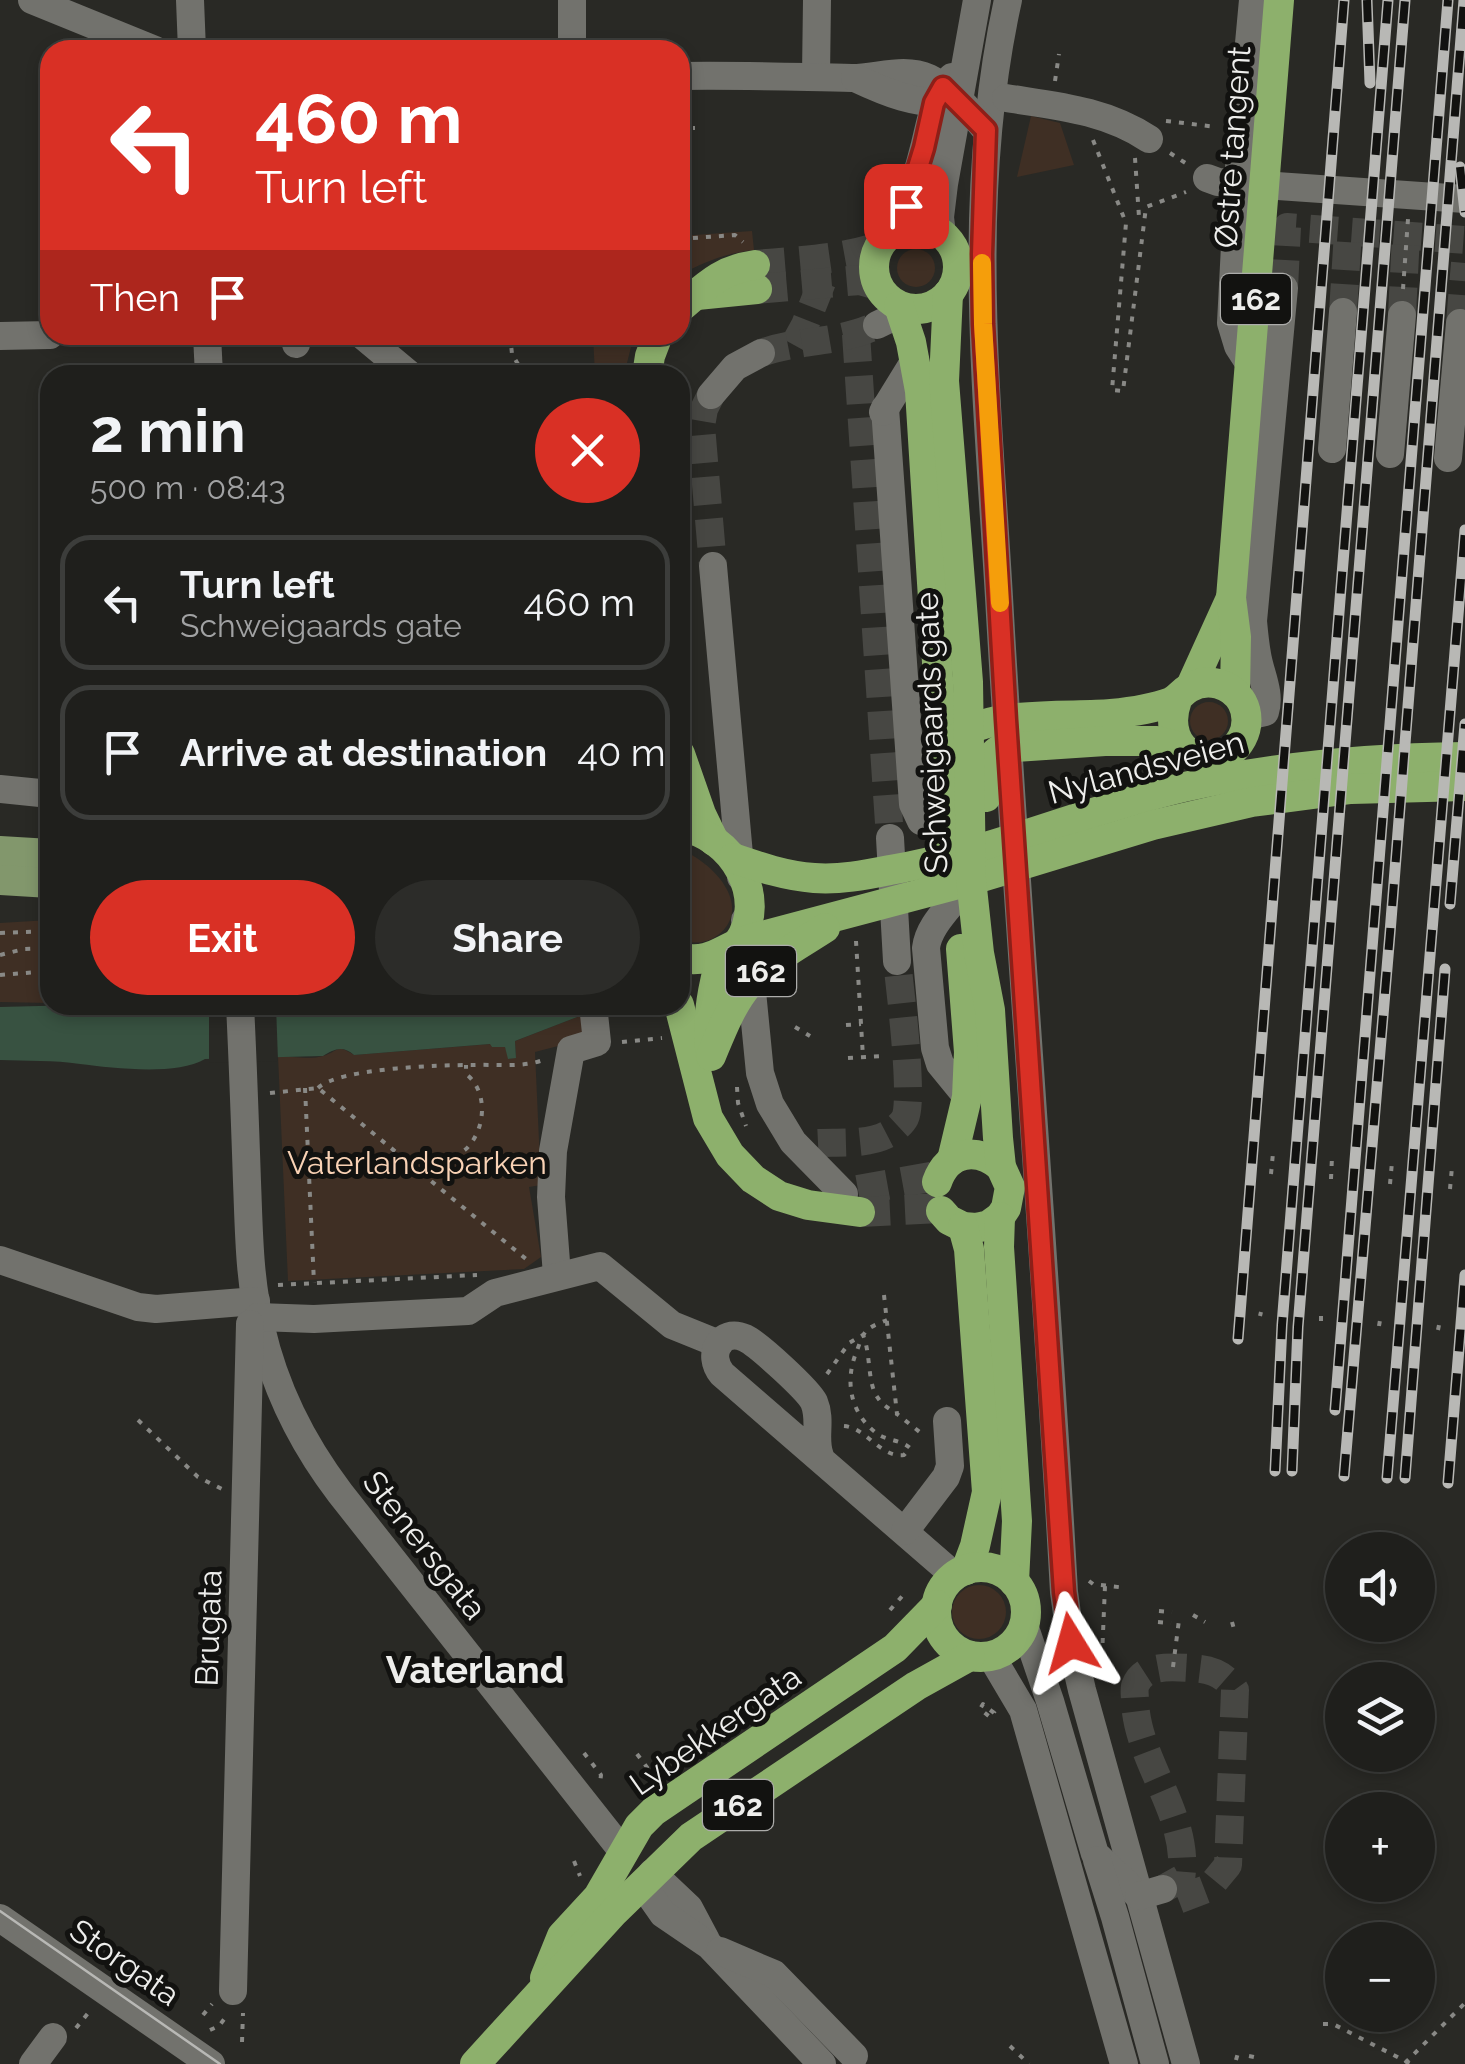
<!DOCTYPE html>
<html lang="en">
<head>
<meta charset="utf-8">
<style>
  :root { --surface:#1f1f1c; --page:#2c2c29; --text:#f1f3f6; --muted:#a1a2a3; --line:#3c3d3b; --accent:#d93025 }
  body { margin:0; font-family:Raleway,sans-serif; background:var(--page); color:var(--text); height:100vh; display:flex; flex-direction:column; font-size:38px; white-space:nowrap }
  * { box-sizing:border-box; margin:0 }
  p { font-size:32px; color:var(--muted) }
  .icon { flex:none; width:55px; height:55px; fill:none; stroke:currentColor; stroke-width:2; stroke-linecap:round; stroke-linejoin:round }
  .map { position:relative; flex:1; overflow:hidden }
  .side { position:absolute; left:40px; top:365px; width:650px; height:650px; display:flex; flex-direction:column; background:var(--surface); border-radius:30px; box-shadow:0 5px 15px #0003,0 0 0 2px var(--line) }
  .side>* { flex:none }
  .hud { position:absolute; left:40px; top:40px; width:650px; height:305px; border-radius:30px; box-shadow:0 5px 15px #0003,0 0 0 2px var(--line); background:#d93025; color:#fff; overflow:hidden }
  .tools { position:absolute; left:1325px; top:1532px; display:grid; gap:20px }
  .tools a { display:grid; place-items:center; width:110px; height:110px; border-radius:50%; background:var(--surface); box-shadow:0 5px 15px #0003,0 0 0 2px var(--line); font-size:50px }
  .pin { position:absolute; display:grid; place-items:center; width:85px; height:85px; color:#fff; margin:-42px; border-radius:20px; box-shadow:0 5px 15px #0006 }
  .me { position:absolute; width:110px; margin:-55px; rotate:352deg; stroke-linejoin:round; filter:drop-shadow(0 0 8px #0008) }
  .turn { display:flex; align-items:center; gap:35px; height:210px; padding:0 50px; font-size:45px }
  .turn .icon { width:130px; height:130px; stroke-width:2.5 }
  .turn b { display:block; font-size:70px; line-height:85px }
  .then { display:flex; align-items:center; height:95px; padding:0 50px; background:#0003; gap:20px; font-size:38px }
  .round { display:grid; place-items:center; flex:none; width:105px; height:105px; border-radius:52px; background:var(--page) }
  .headline { display:flex; align-items:center; justify-content:space-between; height:170px; padding:0 50px }
  h1 { font-size:60px; font-weight:700; line-height:75px }
  .button { display:flex; gap:20px; margin-top:auto; padding:20px 50px }
  .button a { flex:1; height:115px; border-radius:60px; background:var(--accent); color:#fff; font-size:40px; font-weight:700; line-height:115px; text-align:center }
  .button a+a { background:var(--page); color:var(--text) }
  ul { padding:0; list-style:none }
  li { display:flex; align-items:center; gap:30px; height:135px; margin:0 20px 15px; padding:0 30px; border:5px solid var(--line); border-radius:30px }
  li div { flex:1 }
  li b { display:block; font-size:38px }
  li em { font-style:normal }
  .map>svg:first-child { display:block }
  .green { fill:#3f2f24 }
  .water { fill:#385241 }
  .pier { fill:#292925 }
  .lines { fill:none; stroke-linecap:round; stroke-linejoin:round }
  .minor-tunnel { stroke:#474743; stroke-width:28; stroke-dasharray:28 14; stroke-linecap:butt }
  .highway-tunnel { stroke:#474743; stroke-width:30; stroke-dasharray:30 15; stroke-linecap:butt }
  .path { stroke:#898986; stroke-width:4; stroke-dasharray:5 8; stroke-linecap:butt }
  .minor { stroke:#72726d; stroke-width:28 }
  .major { stroke:#82976c; stroke-width:30 }
  .highway { stroke:#8db06c; stroke-width:30 }
  .tram { stroke:#b8b8b5; stroke-width:2.5 }
  .rail-casing { stroke:#b8b8b5; stroke-width:11 }
  .rail { stroke:#121210; stroke-width:8; stroke-dasharray:22; stroke-linecap:butt }
  .route-casing { stroke:#8d1f18; stroke-width:25 }
  .route { stroke:#d93025; stroke-width:18 }
  .slow { stroke:#f59e0b; stroke-width:18 }
  .labels { text-anchor:middle; dominant-baseline:central; stroke-width:10; stroke-linejoin:round; paint-order:stroke }
  .shield { fill:#121210; stroke:#acacaa; stroke-width:2.5 }
  .shield-label { font-size:30px; font-weight:bold; fill:#eeeeec }
  .street-label { font-size:32px; fill:#eeeeec; stroke:#121210 }
  .park-label { font-size:32px; fill:#f9d2b5; stroke:#121210 }
  .quarter-label { font-size:38px; font-weight:bold; fill:#eeeeec; stroke:#121210 }
</style>
</head>
<body>
<div class="map">
<svg width="1465" height="2064" viewBox="0 0 1465 2064">
  <rect width="100%" height="100%" fill="#292925"/>
  <g class="green">
    <path d="M1031 116 1060 123 1074 165 1017 177Z"/>
    <path d="M752 231 754 250C727 253 703 262 680 275V236Z"/>
    <circle cx="916" cy="268" r="19"/>
    <path d="M593 335H634L624 375H595Z"/>
    <circle cx="1209" cy="721" r="19"/>
    <path d="M680 850C711 860 755 906 718 935 706 944 694 944 680 940Z"/>
    <path d="M50 920V1003L0 1002V923Z"/>
    <path d="M585 1014V1039L535 1052 541 1185 529 1187 541 1257 524 1269 288 1281 278 1056C291 1056 310 1060 323 1056 338 1052 336 1043 354 1055L491 1044 492 1047 505 1046 509 1059 516 1057 515 1041Z"/>
    <circle cx="979" cy="1612" r="27"/>
  </g>
  <path class="water" d="M79 1005H584L585 1014 515 1041 516 1058 508 1059 505 1047H492L490 1044 354 1055C343 1045 334 1049 323 1056L205 1059C176 1076 113 1068 80 1064 54 1060 26 1061 0 1060V1007Z"/>
  <path class="pier" d="M209 1005H276L278 1061 209 1063Z"/>
  <g class="lines">
    <g class="minor-tunnel">
      <path d="M1284 288 1287 227 1465 240"/>
      <path d="M1343 312 1348 232"/>
      <path d="M1402 315 1406 235"/>
      <path d="M1460 323 1465 263"/>
      <path d="M856 334 890 838"/>
      <path d="M794 345 805 325 822 282"/>
      <path d="M761 353C797 340 836 343 871 328"/>
      <path d="M711 395 704 409 701 426 713 566"/>
      <path d="M818 1143C839 1142 868 1145 888 1134 893 1131 902 1124 905 1118 914 1100 900 988 897 961"/>
      <path d="M1163 1889 1181 1879C1191 1816 1137 1762 1135 1701 1135 1696 1134 1691 1135 1686 1143 1664 1171 1667 1189 1668 1210 1669 1222 1672 1235 1690L1228 1865 1209 1888 1167 1904"/>
    </g>
    <g class="highway-tunnel">
      <path d="M755 265C797 261 839 260 879 247"/>
      <path d="M757 289 860 280 878 285"/>
      <path d="M858 1190 936 1176"/>
      <path d="M860 1212 940 1208"/>
    </g>
    <g class="path">
      <path d="M1055 81 1059 54"/>
      <path d="M1166 121 1217 127"/>
      <path d="M680 128H695"/>
      <path d="M1093 140 1126 223 1112 390 1123 391 1146 207 1186 192"/>
      <path d="M1170 153 1187 164"/>
      <path d="M1135 158 1139 217H1144"/>
      <path d="M680 239 735 235 743 242"/>
      <path d="M1403 289 1408 219"/>
      <path d="M510 335 512 354 522 371V375"/>
      <path d="M0 933 50 931"/>
      <path d="M856 941 863 1057"/>
      <path d="M0 955 24 949 50 948"/>
      <path d="M0 975 50 971"/>
      <path d="M846 1025 861 1024"/>
      <path d="M795 1027 810 1036"/>
      <path d="M622 1042 662 1038"/>
      <path d="M848 1058 884 1056"/>
      <path d="M737 1087 738 1103 746 1126"/>
      <path d="M305 1088 314 1283"/>
      <path d="M318 1088C339 1068 440 1065 472 1065 495 1064 522 1068 543 1060"/>
      <path d="M270 1093 318 1088 526 1259"/>
      <path d="M417 1171C430 1165 459 1157 468 1147 486 1127 488 1091 466 1074V1065"/>
      <path d="M1271 1174 1273 1153"/>
      <path d="M1331 1179 1332 1157"/>
      <path d="M1390 1184 1392 1162"/>
      <path d="M1450 1189 1452 1167"/>
      <path d="M278 1285 477 1275"/>
      <path d="M884 1295 897 1414 921 1433"/>
      <path d="M1260 1316 1261 1312"/>
      <path d="M1321 1321V1315"/>
      <path d="M1379 1326 1380 1320"/>
      <path d="M1438 1330 1439 1325"/>
      <path d="M827 1374 849 1343 863 1335C871 1353 867 1384 878 1398 882 1405 890 1409 897 1414"/>
      <path d="M138 1420 198 1477 222 1489"/>
      <path d="M844 1426C867 1428 880 1458 904 1455L910 1448C900 1439 885 1441 875 1432 850 1412 845 1381 856 1353 859 1346 861 1337 866 1331 871 1326 880 1323 887 1320"/>
      <path d="M1089 1581 1093 1584 1126 1588"/>
      <path d="M890 1610 904 1594"/>
      <path d="M1159 1611 1172 1612"/>
      <path d="M1193 1615 1205 1622"/>
      <path d="M1158 1622 1171 1623"/>
      <path d="M1232 1622 1234 1629"/>
      <path d="M1102 1656 1105 1586"/>
      <path d="M1173 1667 1179 1620"/>
      <path d="M994 1713 983 1704 980 1709 990 1717 995 1711"/>
      <path d="M584 1753 601 1775 600 1783"/>
      <path d="M637 1754 655 1778"/>
      <path d="M574 1861 580 1876"/>
      <path d="M203 2015 212 2004"/>
      <path d="M1323 2024H1333L1411 2064"/>
      <path d="M76 2028 89 2012"/>
      <path d="M210 2030 219 2026 228 2014"/>
      <path d="M242 2042 243 2013"/>
      <path d="M1010 2046 1029 2064"/>
      <path d="M1249 2056 1254 2057"/>
      <path d="M1236 2060 1239 2049"/>
      <path d="M1405 2063 1465 2003"/>
    </g>
    <g class="minor">
      <path d="M32 0 155 50"/>
      <path d="M190 0 192 50"/>
      <path d="M572 0V50"/>
      <path d="M1008 0C963 202 989 411 1000 615 1019 941 1046 1266 1064 1592L1071 1643 1082 1690 1186 2064"/>
      <path d="M816 75 817 0"/>
      <path d="M680 76C737 75 794 77 852 78 877 78 904 67 929 78 951 88 971 112 986 130"/>
      <path d="M855 78C887 93 916 105 951 102"/>
      <path d="M1006 98C1057 106 1105 110 1149 139"/>
      <path d="M1207 178 1218 182 1465 199"/>
      <path d="M896 230C909 204 917 176 924 148 931 121 933 98 952 77"/>
      <path d="M942 235 940 217 944 184 977 0"/>
      <path d="M877 325 910 309"/>
      <path d="M207 335 209 375"/>
      <path d="M295 335 296 344"/>
      <path d="M362 335 410 375"/>
      <path d="M0 336 50 335"/>
      <path d="M1251 366 1238 346 1231 323 1241 130 1253 0"/>
      <path d="M711 395 735 367 761 353"/>
      <path d="M885 408 913 804 921 821"/>
      <path d="M883 412 915 360"/>
      <path d="M1332 449 1343 312"/>
      <path d="M1390 454 1402 315"/>
      <path d="M1448 458 1460 323"/>
      <path d="M713 566 741 877"/>
      <path d="M1247 716 1265 712C1271 692 1260 674 1257 654 1255 643 1254 632 1253 621L1284 288"/>
      <path d="M0 789 50 794"/>
      <path d="M890 838 897 961"/>
      <path d="M956 898C944 913 928 929 926 948L935 1048 940 1064 967 1097"/>
      <path d="M745 920 760 1073 770 1104 793 1142 844 1194"/>
      <path d="M240 1005C243 1064 245 1123 247 1182 249 1231 249 1280 261 1328 275 1389 302 1443 340 1493L624 1853"/>
      <path d="M0 1260 138 1307 156 1309 256 1301"/>
      <path d="M557 1275 551 1197 553 1151 571 1050 597 1042 593 1005"/>
      <path d="M258 1317 314 1319 468 1311 495 1293 600 1266 672 1325 719 1344"/>
      <path d="M820 1456C813 1439 822 1421 814 1402 808 1390 758 1344 745 1338 720 1327 706 1355 722 1374L955 1576"/>
      <path d="M905 1531 946 1477 950 1466 947 1421"/>
      <path d="M1024 1625 1050 1701 1095 1854 1138 1895"/>
      <path d="M991 1656 1023 1710 1124 2064"/>
      <path d="M1097 1860 1115 1917 1155 2064"/>
      <path d="M652 1873 689 1908 706 1940"/>
      <path d="M642 1884 663 1914 710 1946 822 2064"/>
      <path d="M1139 1896 1163 1889"/>
      <path d="M0 1918 211 2064"/>
      <path d="M720 1951 774 1974 854 2056"/>
      <path d="M233 1991 250 1324"/>
      <path d="M33 2064 53 2037"/>
    </g>
    <g class="major">
      <path d="M0 851 50 854"/>
      <path d="M0 880 50 883"/>
    </g>
    <g class="highway">
      <circle cx="916" cy="267" r="42"/>
      <path d="M697 295 757 289"/>
      <path d="M899 306 911 342 920 391 944 774 952 864"/>
      <path d="M680 308C706 286 720 270 755 265"/>
      <path d="M647 375 650 356 658 335"/>
      <path d="M1191 686 1231 598"/>
      <path d="M1235 692 1236 637 1231 598 1279 0"/>
      <path d="M956 740C983 709 1071 718 1111 714 1131 712 1152 709 1171 702 1179 698 1182 692 1189 688 1207 677 1231 683 1242 702 1248 713 1248 727 1242 738 1220 779 1157 756 1177 700"/>
      <path d="M680 754 701 814 714 841"/>
      <path d="M986 797C984 777 982 760 1002 748L1105 741H1157L1181 747"/>
      <path d="M680 827C732 834 770 898 738 943"/>
      <path d="M733 858C759 867 786 876 814 878 839 880 865 875 890 870 991 853 1085 810 1184 787 1277 766 1370 758 1465 757"/>
      <path d="M680 958C710 963 717 952 742 942 749 939 758 937 766 935L962 883 1153 825 1252 802 1351 789 1465 786"/>
      <path d="M679 1005 708 1118 730 1155 753 1179 779 1196 808 1205 860 1212"/>
      <path d="M710 1048C707 1015 713 986 722 954"/>
      <path d="M711 1056C721 1032 731 1005 748 985 768 961 799 945 825 928"/>
      <path d="M952 1160 967 1097 969 1052 961 949"/>
      <path d="M937 1182C948 1150 978 1147 1001 1167"/>
      <path d="M941 1211 949 1220 963 1227 976 1228 989 1225 1000 1217 1006 1208 1010 1187 1001 1167 998 1138 990 1010 979 953 971 879 968 682 944 381 948 294"/>
      <path d="M1000 1217 999 1247 1017 1521 1014 1582"/>
      <path d="M963 1227 969 1249 987 1492 975 1546 966 1570"/>
      <circle cx="981" cy="1612" r="45"/>
      <path d="M545 1978 562 1936 598 1897 639 1826 654 1811 895 1648 937 1605"/>
      <path d="M475 2064 614 1912 691 1837 916 1686 970 1656"/>
    </g>
    <path class="tram" d="M0 1911 220 2064"/>
    <defs>
      <g id="rail">
        <path d="M1367 0 1370 83"/>
        <path d="M1460 167 1465 212"/>
        <path d="M1450 904 1465 724"/>
        <path d="M1238 1339 1344 0"/>
        <path d="M1335 1410 1448 0"/>
        <path d="M1275 1471 1282 1325 1388 0"/>
        <path d="M1292 1471 1298 1327 1405 0"/>
        <path d="M1344 1476 1390 933 1464 0"/>
        <path d="M1387 1478 1465 530"/>
        <path d="M1405 1478 1445 969"/>
        <path d="M1448 1483 1465 1275"/>
      </g>
    </defs>
    <use href="#rail" class="rail-casing"/>
    <use href="#rail" class="rail"/>
  </g>
  <g class="lines">
    <defs>
      <path id="route" d="M906 206 924 148 934 103 943 87 986 130 982 254 983 324 1006 720 1064 1592 1071 1643"/>
    </defs>
    <use href="#route" class="route-casing"/>
    <use href="#route" class="route"/>
    <path class="slow" d="M982 263 983 324 1000 603"/>
  </g>
  <g class="labels">
    <g class="shield">
      <rect x="1221" y="274" width="70" height="50" rx="8"/>
      <rect x="726" y="946" width="70" height="50" rx="8"/>
      <rect x="703" y="1780" width="70" height="50" rx="8"/>
    </g>
    <g class="shield-label">
      <text x="1256" y="299">162</text>
      <text x="761" y="971">162</text>
      <text x="738" y="1805">162</text>
    </g>
    <g class="street-label">
      <text transform="translate(1232 147) rotate(-86)">Østre tangent</text>
      <text transform="translate(931 733) rotate(-92)">Schweigaards gate</text>
      <text transform="translate(1146 767) rotate(-15)">Nylandsveien</text>
      <text transform="translate(425 1545) rotate(52)">Stenersgata</text>
      <text transform="translate(208 1628) rotate(-88)">Brugata</text>
      <text transform="translate(715 1730) rotate(-35)">Lybekkergata</text>
      <text transform="translate(125 1962) rotate(35)">Storgata</text>
    </g>
    <g class="park-label">
      <text x="417" y="1162">Vaterlandsparken</text>
    </g>
    <g class="quarter-label">
      <text x="475" y="1669">Vaterland</text>
    </g>
  </g>
</svg>
<div class="tools">
<a><svg class="icon" aria-label="sound" viewBox="0 0 24 24"><path d="M4 9h4l5-4v14l-5-4H4zM17 9q2 3 0 6"/></svg></a>
<a><svg class="icon" aria-label="layers" viewBox="0 0 24 24"><path d="M12 4l9 5-9 5-9-5zM3 14l9 5 9-5"/></svg></a>
<a>+</a>
<a>−</a>
</div>
<div class="pin" style="left:906px;top:206px;background:#d93025"><svg class="icon" aria-label="arrive" viewBox="0 0 24 24"><path d="M6 21V4h12l-3 4 3 4H6"/></svg></div>
<svg class="me" style="left:1071px;top:1643px" viewBox="-20 -20 40 40"><path d="M0-17L14 15 0 8-14 15z" fill="#d93025" stroke="#fff" stroke-width="4"/></svg>
<div class="hud">
<div class="turn"><svg class="icon" aria-label="left" viewBox="0 0 24 24"><path d="M17 20v-9H6M10 6l-5 5 5 5"/></svg><div><b>460 m</b>Turn left</div></div>
<div class="then">Then<svg class="icon" aria-label="arrive" viewBox="0 0 24 24"><path d="M6 21V4h12l-3 4 3 4H6"/></svg></div>
</div>
<section class="side">
<div class="headline"><div><h1>2 min</h1><p>500 m · 08:43</p></div><a class="round" style="background:#d93025;color:#fff"><svg class="icon" aria-label="close" viewBox="0 0 24 24"><path d="M6 6l12 12M18 6L6 18"/></svg></a></div>
<ul>
<li><svg class="icon" aria-label="left" viewBox="0 0 24 24"><path d="M17 20v-9H6M10 6l-5 5 5 5"/></svg><div><b>Turn left</b><p>Schweigaards gate</p></div><em>460 m</em></li>
<li><svg class="icon" aria-label="arrive" viewBox="0 0 24 24"><path d="M6 21V4h12l-3 4 3 4H6"/></svg><div><b>Arrive at destination</b></div><em>40 m</em></li>
</ul>
<div class="button"><a>Exit</a><a>Share</a></div>
</section>
</div>
</body>
</html>
